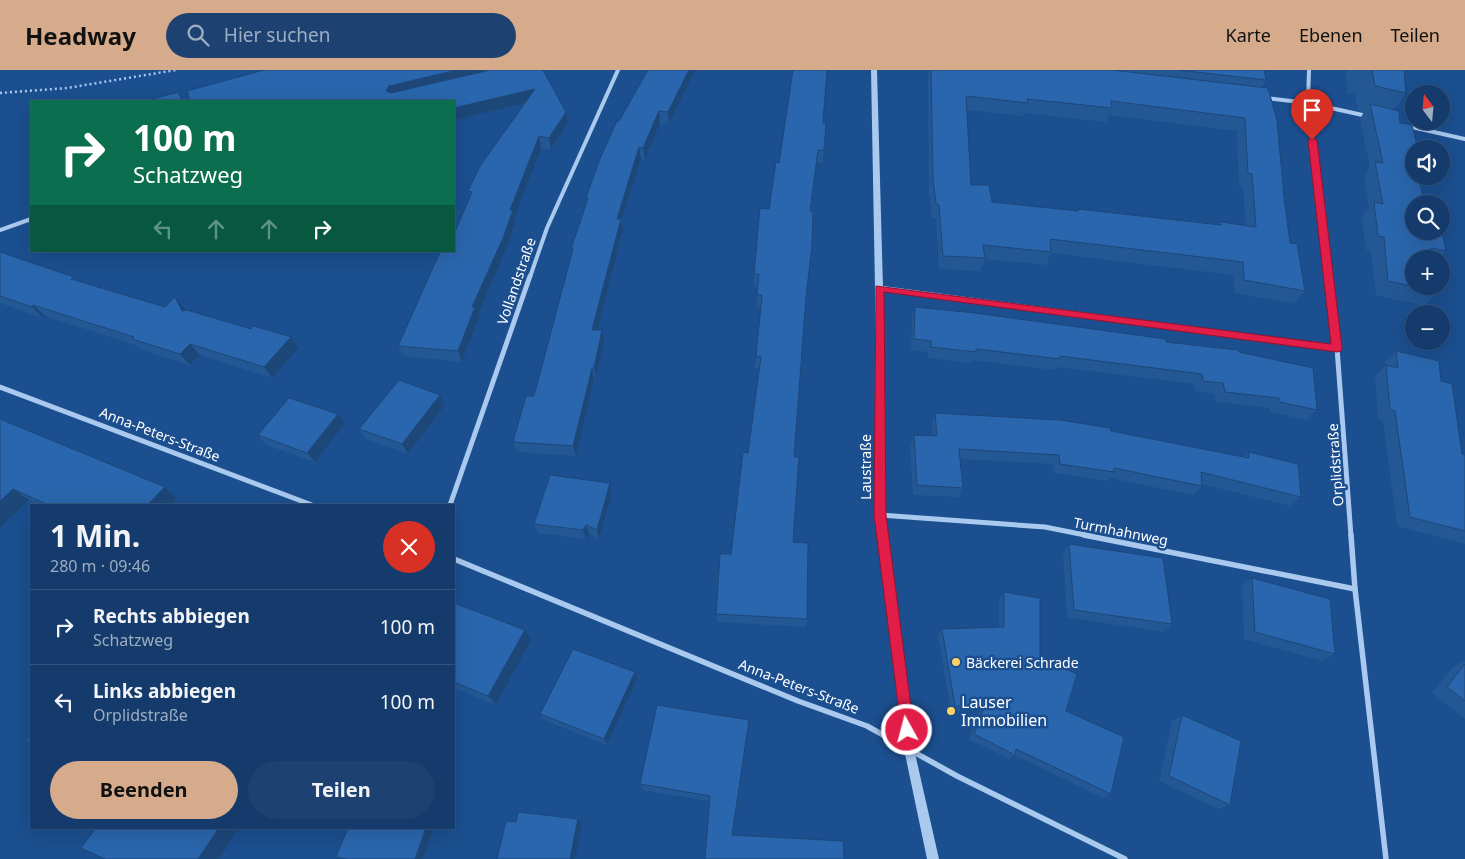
<!DOCTYPE html>
<html lang="de">
<head>
<meta charset="utf-8">
<style>
  :root { --surface:#143b6b; --page:#1d4271; --text:#f1f3f6; --muted:#9dadc1; --line:#33557e; --accent:#d6ab8b }
  body { margin:0; font-family:"Noto Sans",sans-serif; background:var(--page); color:var(--text); height:100vh; display:flex; flex-direction:column; font-size:19px; white-space:nowrap }
  * { box-sizing:border-box; margin:0 }
  p { font-size:16px; color:var(--muted) }
  .icon { flex:none; width:28px; height:28px; fill:none; stroke:currentColor; stroke-width:2; stroke-linecap:round; stroke-linejoin:round }
  .map { position:relative; flex:1; overflow:hidden }
  .panel { position:absolute; left:30px; top:434px; width:425px; height:325px; display:flex; flex-direction:column; background:var(--surface); border-radius:0px; box-shadow:0 5px 20px #0002,0 0 0 1px var(--line) }
  .panel>* { flex:none }
  .hud { position:absolute; left:30px; top:30px; width:425px; height:152px; border-radius:0px; box-shadow:0 5px 20px #0002,0 0 0 1px var(--line); background:#0b6e4f; color:#fff; overflow:hidden }
  .needle { width:32px; rotate:344deg }
  .fabs { position:absolute; left:1405px; top:15px; display:grid; gap:10px }
  .fabs a { display:grid; place-items:center; width:45px; height:45px; border-radius:50%; background:var(--surface); box-shadow:0 5px 20px #0002,0 0 0 1px var(--line); font-size:25px }
  .pin { position:absolute; display:grid; place-items:center; width:42px; height:42px; color:#fff; margin:-51px -21px; border-radius:50% 50% 50% 0; rotate:-45deg; box-shadow:0 0 5px #0007 }
  .pin .icon { rotate:45deg }
  .me { position:absolute; width:55px; margin:-28px; rotate:353deg; stroke-linejoin:round; filter:drop-shadow(0 0 4px #0008) }
  .turn { display:flex; align-items:center; gap:18px; height:105px; padding:0 20px; font-size:22px }
  .turn .icon { width:65px; height:65px; stroke-width:2.5 }
  .turn b { display:block; font-size:35px; line-height:42px }
  .lanes { display:flex; align-items:center; height:48px; padding:0 20px; background:#0003; justify-content:center; gap:25px; direction:ltr }
  .lanes .off { opacity:.35 }
  .round { display:grid; place-items:center; flex:none; width:52px; height:52px; border-radius:26px; background:var(--page) }
  .headline { display:flex; align-items:center; justify-content:space-between; height:85px; padding:0 20px }
  h1 { font-size:30px; font-weight:700; line-height:38px }
  .action { display:flex; gap:10px; margin-top:auto; padding:10px 20px }
  .action a { flex:1; height:58px; border-radius:30px; background:var(--accent); color:#111; font-size:20px; font-weight:700; line-height:58px; text-align:center }
  .action a+a { background:var(--page); color:var(--text) }
  ul { padding:0; list-style:none }
  li { display:flex; align-items:center; gap:15px; height:75px; padding:0 20px; border-top:1px solid var(--line) }
  li div { flex:1 }
  li b { display:block; font-size:19px }
  li em { font-style:normal }
  header { display:flex; align-items:center; gap:30px; box-sizing:border-box; height:70px; padding:0 25px; background:var(--accent); color:#111 }
  header strong { font-size:24px }
  nav { display:flex; gap:28px; margin-inline-start:auto; font-size:18px }
  .search { width:350px; height:45px; background:var(--page); display:flex; align-items:center; gap:12px; box-sizing:border-box; padding:0 18px; border-radius:28px; color:var(--muted); font-size:19px }
  .map>svg:first-child { display:block }
  .lines { fill:none; stroke-linecap:round; stroke-linejoin:round }
  .path { stroke:#a9c9ee; stroke-width:2.5; stroke-dasharray:2 3; stroke-linecap:butt }
  .minor-far2 { stroke:#a9c9ee; stroke-width:4 }
  .minor-far1 { stroke:#a9c9ee; stroke-width:5 }
  .minor { stroke:#a9c9ee; stroke-width:5.5 }
  .tertiary { fill:#a9c9ee; fill-rule:evenodd }
  .wall { fill:#245895; fill-rule:evenodd }
  .shaded-wall { fill:#1d4779 }
  .building { fill:#2a66ad; stroke:#1d4779; fill-rule:evenodd }
  .route { fill:#e11d48; stroke:#92132f }
  .poi-dot { fill:#ffd166; stroke:#1b4f8f; stroke-width:2 }
  .labels { text-anchor:middle; dominant-baseline:central; stroke-width:5; stroke-linejoin:round; paint-order:stroke }
  .street-label { font-size:14px; fill:#fff; stroke:#1b4f8f }
  .poi-label { font-size:14px; fill:#fff; stroke:#1b4f8f; text-anchor:start }
  .near-poi-label { font-size:16px; fill:#fff; stroke:#1b4f8f; text-anchor:start }
</style>
</head>
<body>
<header>
<strong>Headway</strong>
<div class="search"><svg class="icon" aria-label="search" viewBox="0 0 24 24"><circle cx="10" cy="10" r="6"/><path d="M15 15l6 6"/></svg>Hier suchen</div>
<nav><a>Karte</a><a>Ebenen</a><a>Teilen</a></nav>
</header>
<div class="map">
<svg width="1465" height="789" viewBox="0 0 1465 789">
  <rect width="100%" height="100%" fill="#1b4f8f"/>
  <g class="lines">
    <path class="path" d="M0 23 67 18 176 0"/>
    <g class="minor-far2">
      <path d="M1309 0 1308 33 1329 207"/>
      <path d="M1265 28 1308 33 1367 46"/>
      <path d="M1407 56 1465 69"/>
      <path d="M0 160 31 149"/>
      <path d="M530 207 547 158 618 0"/>
    </g>
    <g class="minor-far1">
      <path d="M1328 206 1337 278 1351 466"/>
      <path d="M879 218 1337 278"/>
      <path d="M0 317 312 435"/>
      <path d="M450 435 530 206"/>
      <path d="M880 445 1045 457 1090 466"/>
    </g>
    <g class="minor">
      <path d="M1084 465 1355 519"/>
      <path d="M1351 465 1355 519 1386 789"/>
      <path d="M454 489 798 631 867 656 957 706 1125 789"/>
    </g>
    <path class="tertiary" d="M871 0H877L883 218 885 445 914 679 939 789H927L904 679 875 445V218Z"/>
  </g>
  <g class="wall">
    <path d="M543 0 568 53 551 79 541 78 515 147 516 151 506 179 478 245 479 248 462 292 404 286 398 276 446 182 470 126 468 121 525 33Z"/>
    <path d="M695 0 669 54 660 53 645 89H641L621 151 623 160 597 260 604 271 596 308H594L576 386 517 382 513 372 534 326 572 184 571 179 586 133V128L619 51Z"/>
    <path d="M929 0H1264L1266 10 1262 17 1284 127 1290 173 1305 221 1294 234 1235 223 1233 205 1051 183 1046 195 985 189 980 201 939 199 936 148H932L929 122 928 6ZM967 40 1023 46 1024 43 1106 52 1109 45 1237 61 1239 116 1243 117 1246 156 1221 152 1219 155 1078 139 1077 141 992 132 971 115Z"/>
    <path d="M1346 0H1404L1406 23 1394 40 1414 79V134L1446 181 1438 189H1414L1438 222 1424 236 1376 225 1371 181 1366 180 1362 146 1369 137 1364 106 1370 98 1360 49 1364 42 1358 41 1355 24 1347 23Z"/>
    <path d="M823 53 824 80 823 93 816 92 811 141 805 230 794 387 793 472 807 549 805 557 717 552 716 544 731 484 748 383 759 298H755L756 286 761 237H756L758 216H754V204L779 93Z"/>
    <path d="M0 182 78 211 165 237 184 238 185 240 299 278 272 308 200 285 190 295 142 280 138 276 45 246 43 248 0 233Z"/>
    <path d="M915 237 1239 282 1317 340 1306 350 1270 342V338L1216 332 1214 324 1195 321 1194 314 1056 297 1054 300 973 290 972 293 928 288V282L911 280 912 247Z"/>
    <path d="M1396 281 1441 311 1465 461V474L1397 456 1383 351 1378 349 1375 306 1386 295 1385 291Z"/>
    <path d="M440 325 445 335 408 384 366 369 359 359Z"/>
    <path d="M935 343 1111 361 1244 387 1249 382 1301 427 1290 436 1202 414V416L1193 425 1110 408 1107 411 1054 403 1053 394 960 389 963 418 959 427 913 425 910 375 914 365 933 366 932 353Z"/>
    <path d="M0 349 165 417 177 428 171 435H39L29 430 0 458Z"/>
    <path d="M345 354 315 392 266 375 258 365Z"/>
    <path d="M610 413 612 422 599 469 589 464 586 469 538 463 534 454Z"/>
    <path d="M1069 474 1172 554 1162 562 1067 547 1063 483Z"/>
    <path d="M1252 508 1335 584 1322 591 1244 569 1242 516Z"/>
    <path d="M1004 522 1040 587 1066 641 1111 724 1103 728 1014 685 1009 689 969 669 980 640 951 641 938 565 942 559 999 557V529Z"/>
    <path d="M454 533 531 570 496 635 454 618Z"/>
    <path d="M1465 591V649L1432 623 1454 596Z"/>
    <path d="M637 609 607 675 544 650 540 644Z"/>
    <path d="M1182 645 1230 735 1218 739 1159 711 1172 651Z"/>
    <path d="M748 657 733 765 705 789 709 731 643 720 640 714Z"/>
  </g>
  <g class="shaded-wall">
    <path d="M457 0H507L393 27 386 21 389 16Z"/>
    <path d="M689 0H695L669 54 668 42Z"/>
    <path d="M535 19 537 30 454 50V38Z"/>
    <path d="M659 41 660 53 645 89 643 78Z"/>
    <path d="M566 42 568 53 551 79 549 68Z"/>
    <path d="M539 66 541 78 515 147 516 151 506 179 478 245 479 248 462 292 458 281 472 237Z"/>
    <path d="M639 77 641 89 621 151 623 160 595 270 592 260 617 149Z"/>
    <path d="M175 227 184 238 191 252 182 241Z"/>
    <path d="M33 235 45 246 43 248 32 237Z"/>
    <path d="M602 260 604 271 596 308 594 298Z"/>
    <path d="M291 267 299 278 272 308 264 297Z"/>
    <path d="M190 274 200 285 190 295 180 284Z"/>
    <path d="M592 298 594 308 576 386 573 376Z"/>
    <path d="M440 325 445 335 408 384 402 374Z"/>
    <path d="M338 344 345 354 315 392 307 383Z"/>
    <path d="M610 413 612 422 599 469 597 460Z"/>
    <path d="M165 417 177 428 171 435H147Z"/>
    <path d="M13 419 29 430 0 458V431Z"/>
    <path d="M586 455 589 464 586 469 583 460Z"/>
    <path d="M525 560 531 570 496 635 488 626Z"/>
    <path d="M635 602 637 609 607 675 604 669Z"/>
    <path d="M749 650 732 769V765Z"/>
    <path d="M578 749 582 753 575 789H570Z"/>
    <path d="M219 758H239L219 789H198Z"/>
    <path d="M426 758H434L423 789H415Z"/>
  </g>
  <g class="building">
    <path d="M264 0H457L389 16 386 21 391 23 490 0H543L566 42 549 68 539 66 510 140H513L503 168 472 237H475L458 281 398 276 440 182H446V181H454V164L472 122 468 121 480 96 535 19 454 38V31H190L187 21Z"/>
    <path d="M648 0H689L668 42 659 41 643 78 639 77 617 149H621L592 260H602L594 298H592L573 376 513 372 526 326H534L573 179H571L588 129 586 128 599 91 617 51H619Z"/>
    <path d="M793 0H827L823 53H826L824 80H818L810 141H813L812 175 806 228 794 387H799L793 472 808 473 807 549 716 544 720 484H731L743 382 748 383 761 287 756 286 762 225H757L759 204H754L760 138 769 139 776 92 779 93Z"/>
    <path d="M931 0H1112L1268 18 1277 50 1284 127 1290 173 1297 174 1305 221 1244 210 1243 192 1050 169 1051 182 983 175 985 188 943 186 939 135 936 134 933 109ZM966 26 1028 33 1027 29 1112 38 1111 31 1245 48 1248 103 1252 104 1256 157 1221 152V155L1078 139V141L992 132 989 115H971Z"/>
    <path d="M1178 0H1264L1266 10Z"/>
    <path d="M1372 0H1404L1406 23 1375 16Z"/>
    <path d="M178 22 182 31H146Z"/>
    <path d="M1370 34 1399 41 1400 53 1412 55 1418 79H1414V106H1418L1425 134H1414V161H1441V157L1446 181 1431 178 1433 189H1414V216H1437L1438 222 1388 211 1384 167 1378 166 1374 132 1383 134 1375 92 1383 93Z"/>
    <path d="M0 182 74 207 71 209 165 237 175 227 182 241 187 240 251 259 254 256 291 267 264 297 190 274 180 284 132 269 134 267 33 235 32 237 0 226Z"/>
    <path d="M915 237 975 243 1166 269V272L1238 280 1239 282 1313 298 1317 340 1280 332 1279 328 1225 322 1223 313 1203 311 1202 304 1060 286V289L976 279V282L931 277V271L914 269Z"/>
    <path d="M1396 281 1439 291 1441 311 1452 314 1462 384 1465 385V461L1410 447 1395 341 1390 339 1386 295 1398 298Z"/>
    <path d="M399 310 440 325 402 374 359 359Z"/>
    <path d="M289 328 338 344 307 383 258 365Z"/>
    <path d="M935 343 1060 350 1110 358 1111 361 1249 388V382L1298 394 1301 427 1201 402 1202 416 1114 398V402L1060 394 1059 385 959 379 963 418 917 415 914 365 937 366Z"/>
    <path d="M0 349 165 417 147 435H48L13 419 0 431Z"/>
    <path d="M550 405 610 413 597 460 586 455 583 460 534 454Z"/>
    <path d="M1069 474 1163 488 1172 554 1074 540Z"/>
    <path d="M1252 508 1330 529 1335 584 1255 562Z"/>
    <path d="M1004 522 1040 528V587L1077 604 1066 641 1124 667 1111 724 1016 679 1015 685 974 664 985 635 955 636 942 559 1004 557Z"/>
    <path d="M454 533 525 560 488 626 454 612Z"/>
    <path d="M573 579 635 602 604 669 540 644Z"/>
    <path d="M1465 594V631L1447 617Z"/>
    <path d="M657 635 749 650 732 765 843 771 844 789H705L710 726 640 714Z"/>
    <path d="M1182 645 1241 671 1230 735 1169 706Z"/>
    <path d="M31 666V674L26 671Z"/>
    <path d="M518 742 578 749 570 789H497L506 751 516 752Z"/>
    <path d="M96 758H219L198 789H105L81 778Z"/>
    <path d="M348 758H426L415 789H347L336 787Z"/>
  </g>
  <path class="route" d="M1312 68 1317 70 1342 278 1341 281 1337 282 884 222 886 445 914 660 912 665 907 667 902 665 874 445 876 216 1331 274 1308 70Z"/>
  <g class="poi-dot">
    <circle cx="956" cy="592" r="5"/>
    <circle cx="951" cy="641" r="5"/>
  </g>
  <g class="labels">
    <g class="street-label">
      <text transform="translate(516 211) rotate(-71)">Vollandstraße</text>
      <text transform="translate(160 364) rotate(21)">Anna-Peters-Straße</text>
      <text transform="translate(1335 395) rotate(-94)">Orplidstraße</text>
      <text transform="translate(865 397) rotate(-90)">Laustraße</text>
      <text transform="translate(1121 461) rotate(11)">Turmhahnweg</text>
      <text transform="translate(799 616) rotate(21)">Anna-Peters-Straße</text>
    </g>
    <g class="poi-label">
      <text x="966" y="592">Bäckerei Schrade</text>
    </g>
    <g class="near-poi-label">
      <text x="961" y="632">Lauser<tspan x="961" dy="18">Immobilien</tspan></text>
    </g>
  </g>
</svg>
<div class="fabs">
<a><svg class="needle" viewBox="-14 -14 28 28"><path d="M0-13l5 13h-10z" fill="#e53935"/><path d="M0 13l5-13h-10z" fill="#9dadc1"/></svg></a>
<a><svg class="icon" aria-label="sound" viewBox="0 0 24 24"><path d="M4 9h4l5-4v14l-5-4H4zM17 9q2 3 0 6"/></svg></a>
<a><svg class="icon" aria-label="search" viewBox="0 0 24 24"><circle cx="10" cy="10" r="6"/><path d="M15 15l6 6"/></svg></a>
<a>+</a>
<a>−</a>
</div>
<div class="pin" style="left:1312px;top:70px;background:#d93025"><svg class="icon" aria-label="arrive" viewBox="0 0 24 24"><path d="M6 21V4h12l-3 4 3 4H6"/></svg></div>
<svg class="me" style="left:907px;top:660px" viewBox="-20 -20 40 40"><circle r="17" fill="#e11d48" stroke="#fff" stroke-width="3"/><path d="M0-11L8 9 0 5-8 9z" fill="#fff"/></svg>
<div class="hud">
<div class="turn"><svg class="icon" aria-label="right" viewBox="0 0 24 24"><path d="M7 20v-9h11M14 6l5 5-5 5"/></svg><div><b>100 m</b>Schatzweg</div></div>
<div class="lanes"><svg class="icon off" aria-label="left" viewBox="0 0 24 24"><path d="M17 20v-9H6M10 6l-5 5 5 5"/></svg><svg class="icon off" aria-label="ahead" viewBox="0 0 24 24"><path d="M12 20V5M6 11l6-6 6 6"/></svg><svg class="icon off" aria-label="ahead" viewBox="0 0 24 24"><path d="M12 20V5M6 11l6-6 6 6"/></svg><svg class="icon" aria-label="right" viewBox="0 0 24 24"><path d="M7 20v-9h11M14 6l5 5-5 5"/></svg></div>
</div>
<section class="panel">
<div class="headline"><div><h1>1 Min.</h1><p>280 m · 09:46</p></div><a class="round" style="background:#d93025;color:#fff"><svg class="icon" aria-label="close" viewBox="0 0 24 24"><path d="M6 6l12 12M18 6L6 18"/></svg></a></div>
<ul>
<li><svg class="icon" aria-label="right" viewBox="0 0 24 24"><path d="M7 20v-9h11M14 6l5 5-5 5"/></svg><div><b>Rechts abbiegen</b><p>Schatzweg</p></div><em>100 m</em></li>
<li><svg class="icon" aria-label="left" viewBox="0 0 24 24"><path d="M17 20v-9H6M10 6l-5 5 5 5"/></svg><div><b>Links abbiegen</b><p>Orplidstraße</p></div><em>100 m</em></li>
</ul>
<div class="action"><a>Beenden</a><a>Teilen</a></div>
</section>
</div>
</body>
</html>
